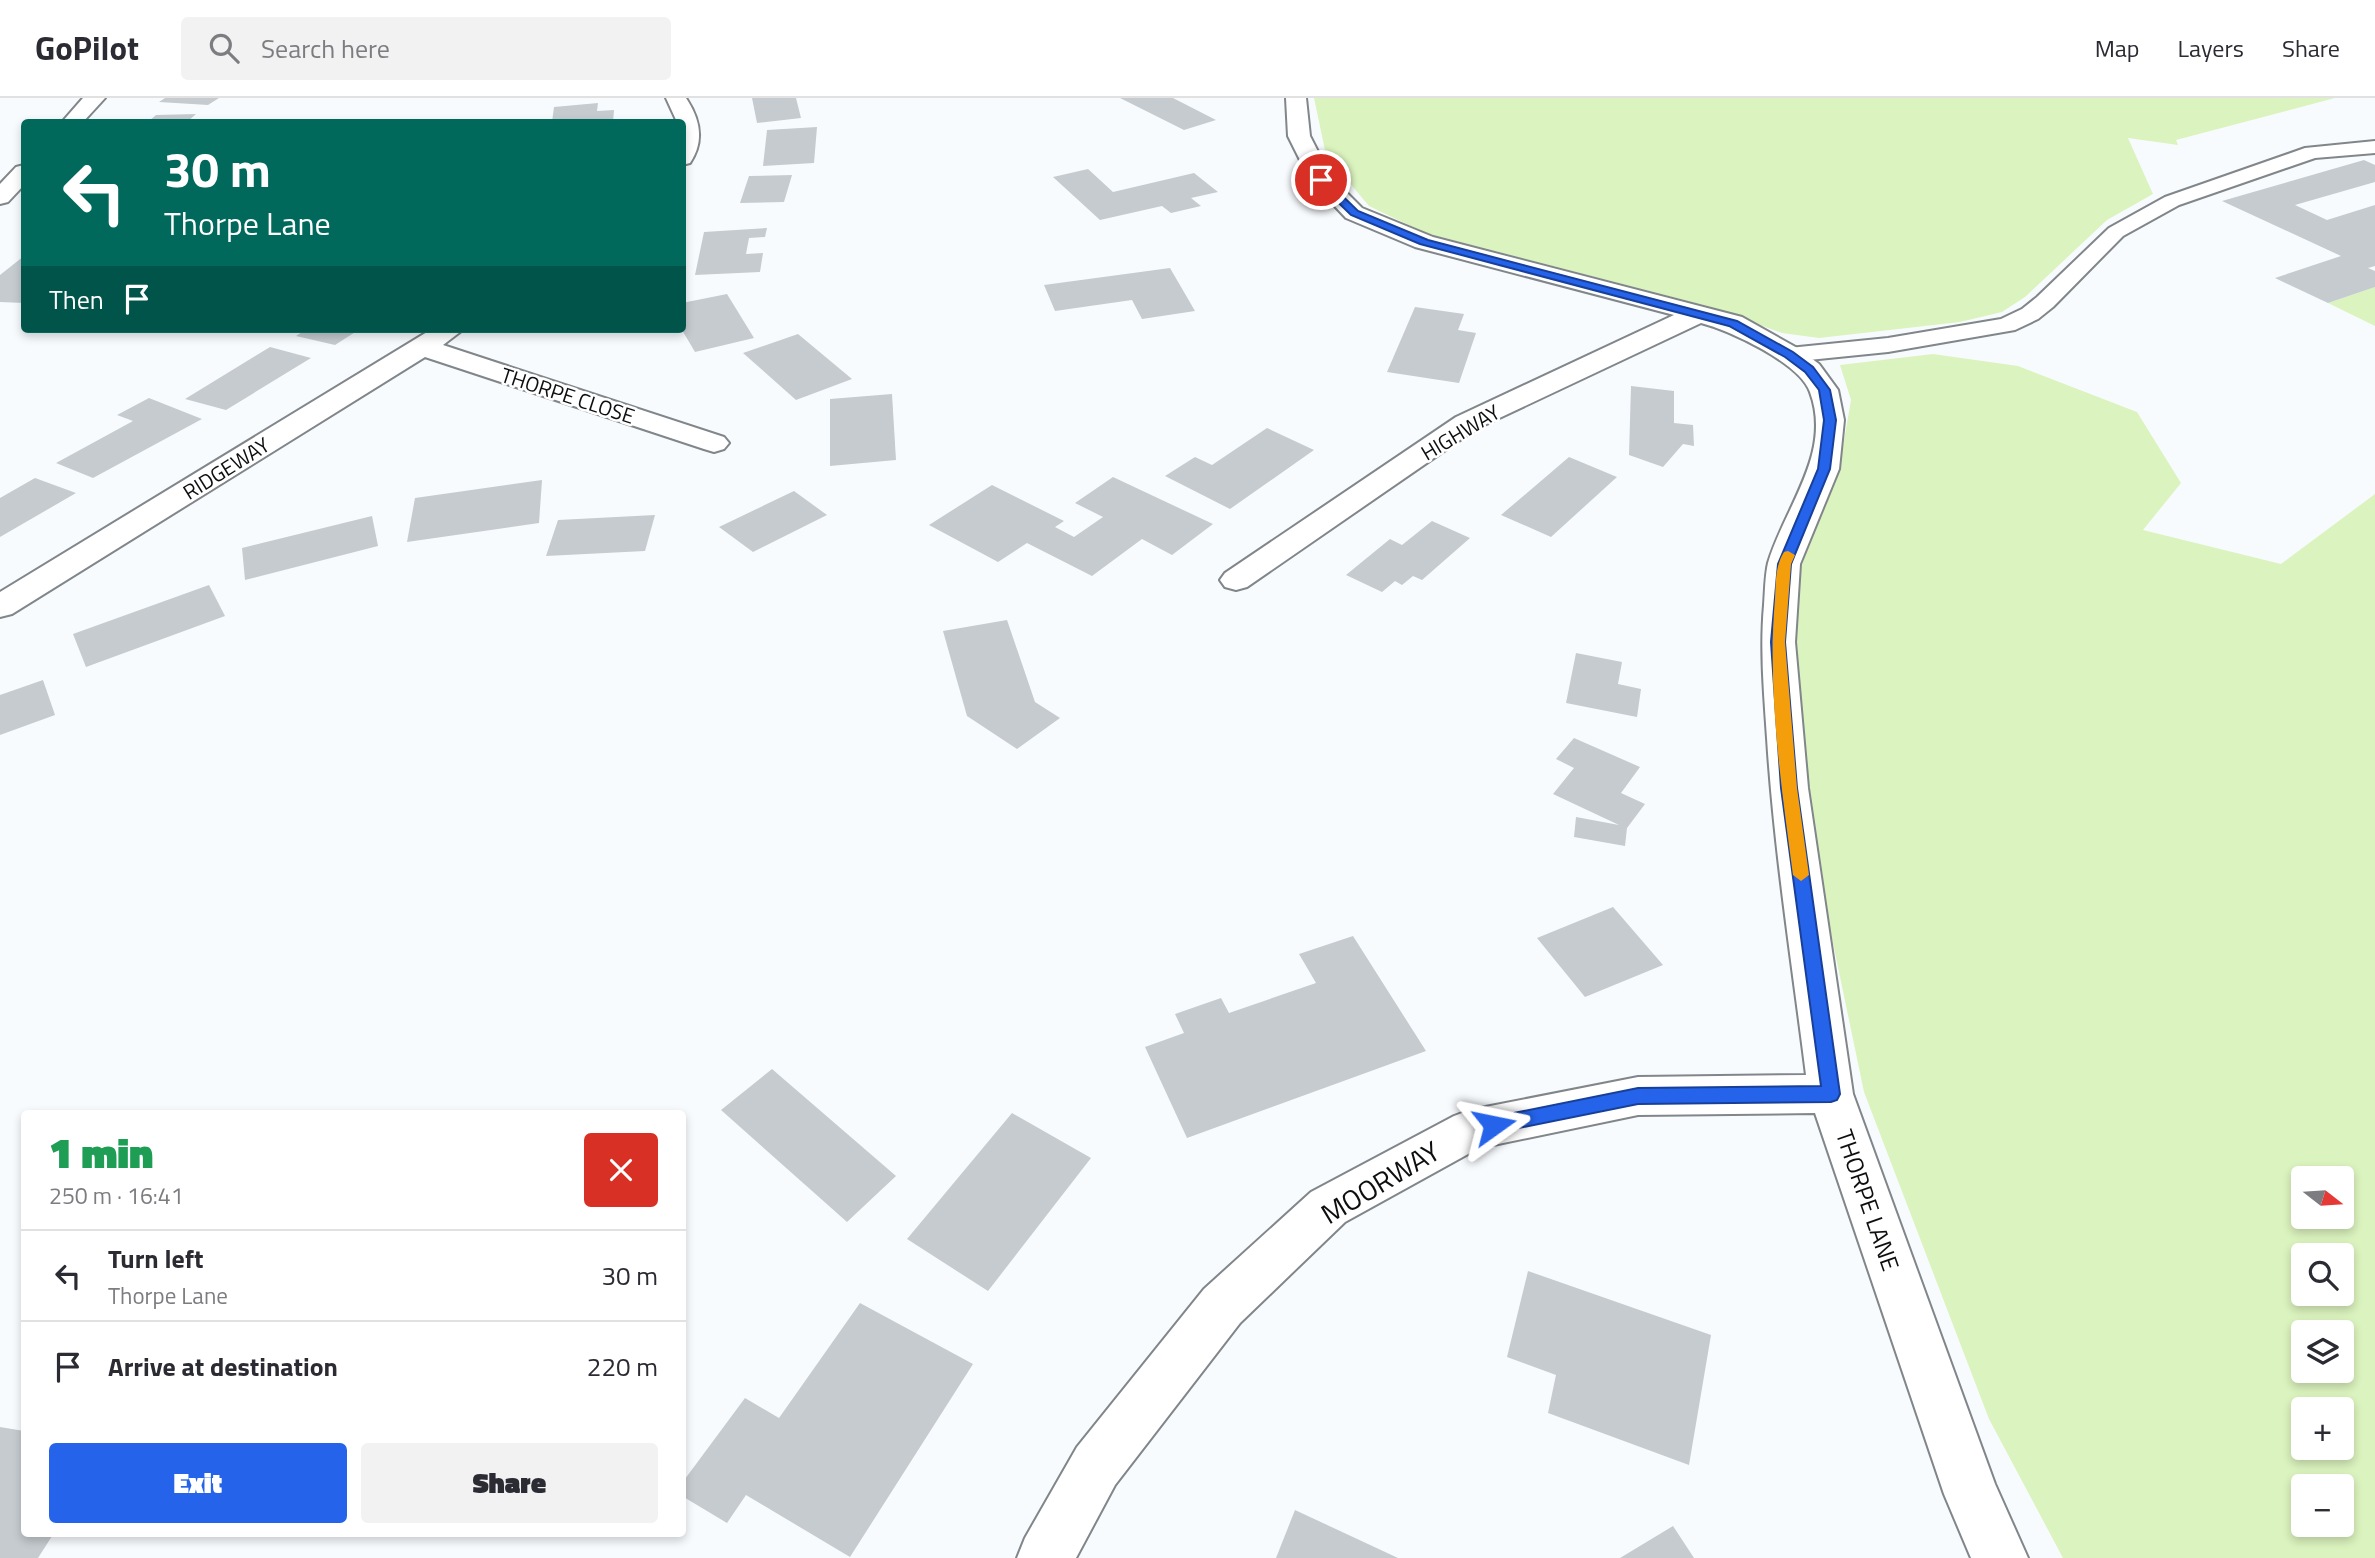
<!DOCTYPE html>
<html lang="en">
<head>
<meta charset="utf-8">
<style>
  :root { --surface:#fff; --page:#f2f2f3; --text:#2b2b33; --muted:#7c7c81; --line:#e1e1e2; --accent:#2563eb }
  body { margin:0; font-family:"Titillium Web",sans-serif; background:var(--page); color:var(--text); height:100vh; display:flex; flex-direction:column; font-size:26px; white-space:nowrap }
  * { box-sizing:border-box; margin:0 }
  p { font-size:23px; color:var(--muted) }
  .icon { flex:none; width:38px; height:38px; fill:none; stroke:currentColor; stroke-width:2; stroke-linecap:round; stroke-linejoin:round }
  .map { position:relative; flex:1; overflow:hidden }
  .drawer { position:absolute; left:21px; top:1012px; width:665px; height:427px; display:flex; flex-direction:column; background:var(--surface); border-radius:7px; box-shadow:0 4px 10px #0003 }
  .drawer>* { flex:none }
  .banner { position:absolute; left:21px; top:21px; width:665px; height:214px; border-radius:7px; box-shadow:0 4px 10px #0003; background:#00695c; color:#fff; overflow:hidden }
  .needle { width:46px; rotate:107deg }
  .tools { position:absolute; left:2291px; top:1068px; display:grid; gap:14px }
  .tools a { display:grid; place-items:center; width:63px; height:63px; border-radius:7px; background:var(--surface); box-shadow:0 4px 10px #0003; font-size:35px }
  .pin { position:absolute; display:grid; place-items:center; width:60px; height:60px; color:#fff; margin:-30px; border:4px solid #fff; border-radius:50%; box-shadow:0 2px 7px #0007 }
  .me { position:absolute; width:77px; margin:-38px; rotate:78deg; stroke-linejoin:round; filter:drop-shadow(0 0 5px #0008) }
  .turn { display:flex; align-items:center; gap:24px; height:147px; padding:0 28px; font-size:32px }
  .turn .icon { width:91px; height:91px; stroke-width:2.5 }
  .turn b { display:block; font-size:49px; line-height:60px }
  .then { display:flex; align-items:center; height:66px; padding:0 28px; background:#0003; gap:14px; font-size:26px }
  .round { display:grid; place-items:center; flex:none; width:74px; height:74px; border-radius:7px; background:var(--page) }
  .head { display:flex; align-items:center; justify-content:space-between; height:119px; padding:0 28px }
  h1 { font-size:42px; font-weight:800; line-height:52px; color:#1e9e55 }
  .button { display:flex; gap:14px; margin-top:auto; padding:14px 28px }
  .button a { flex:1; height:80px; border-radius:7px; background:var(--accent); color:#fff; font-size:28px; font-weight:800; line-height:80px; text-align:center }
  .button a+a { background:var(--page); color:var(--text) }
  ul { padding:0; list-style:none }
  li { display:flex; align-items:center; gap:21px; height:91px; padding:0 28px; border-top:2px solid var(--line) }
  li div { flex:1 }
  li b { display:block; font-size:26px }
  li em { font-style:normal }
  header { display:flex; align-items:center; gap:42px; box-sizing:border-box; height:98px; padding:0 35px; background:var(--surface); border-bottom:2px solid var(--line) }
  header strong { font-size:33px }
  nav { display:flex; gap:38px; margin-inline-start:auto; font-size:24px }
  .search { width:490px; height:63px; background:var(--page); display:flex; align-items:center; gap:18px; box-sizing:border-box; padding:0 24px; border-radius:7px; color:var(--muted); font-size:26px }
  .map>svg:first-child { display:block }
  .green { fill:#dbf3be; fill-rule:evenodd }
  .building { fill:#c5cbcf }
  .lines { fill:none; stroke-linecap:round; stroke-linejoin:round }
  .lane-casing { stroke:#81868a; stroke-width:4 }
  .street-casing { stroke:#81868a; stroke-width:4 }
  .lane { fill:#fff; fill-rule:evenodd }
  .street { fill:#fff; fill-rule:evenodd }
  .route { fill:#2563eb; stroke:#184099; stroke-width:2 }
  .slow { fill:#f59e0b }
  .labels { text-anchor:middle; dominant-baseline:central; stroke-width:5; stroke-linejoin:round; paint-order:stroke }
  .far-street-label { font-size:21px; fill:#0c0e0f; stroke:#fff }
  .street-label { font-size:24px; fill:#0c0e0f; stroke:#fff }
  .near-street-label { font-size:28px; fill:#0c0e0f; stroke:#fff }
</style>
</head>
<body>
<header>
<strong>GoPilot</strong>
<div class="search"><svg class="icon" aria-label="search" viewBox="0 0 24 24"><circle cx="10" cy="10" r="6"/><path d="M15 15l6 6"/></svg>Search here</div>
<nav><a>Map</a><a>Layers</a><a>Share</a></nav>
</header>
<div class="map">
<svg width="2375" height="1460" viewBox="0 0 2375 1460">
  <rect width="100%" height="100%" fill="#f8fbfe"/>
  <g class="green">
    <path d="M1314 0H2335L2176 42 2178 47 2128 40 2153 96 2107 122 2025 199 2002 214 1960 224 1819 240 1782 235 1707 208 1425 135 1369 108 1326 57Z"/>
    <path d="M2375 189V228L2328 205Z"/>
    <path d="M1933 256 2018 268 2137 314 2181 385 2143 432 2281 466 2375 396V1460H2063L1989 1321 1864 994 1779 586 1795 485 1841 360 1851 302 1840 267ZM2303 1080H2342V1118H2303ZM2303 1157H2342V1195H2303ZM2303 1234H2342V1272H2303ZM2303 1311H2342V1349H2303ZM2303 1388H2342V1426H2303Z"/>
  </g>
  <g class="building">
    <path d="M165 0H219L208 7 159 4Z"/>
    <path d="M752 0H796L801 20 757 25Z"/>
    <path d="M1120 0H1173L1216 22 1184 32Z"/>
    <path d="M598 5 597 13 614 12 613 24H552L554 9Z"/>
    <path d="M196 16 187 24H148L156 17Z"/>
    <path d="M817 29 814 65 763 68 767 32Z"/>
    <path d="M2364 62 2375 67V84L2295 107 2327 122 2375 107V168L2368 170 2375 173V189L2328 205 2275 180 2341 158 2222 103Z"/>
    <path d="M1088 71 1113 94 1194 75 1218 94 1191 100 1201 108 1171 115 1162 108 1100 122 1053 79Z"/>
    <path d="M792 77 784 104 740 105 749 78Z"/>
    <path d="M767 130 765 139 749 140 746 156 763 155 760 174 695 177 704 134Z"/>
    <path d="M24 158V205L0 204V177Z"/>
    <path d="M1170 170 1195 213 1142 221 1132 202 1055 213 1044 187Z"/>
    <path d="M727 196 754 240 695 254 682 232V205Z"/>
    <path d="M1415 209 1464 216 1458 232 1476 235 1459 285 1387 274Z"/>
    <path d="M307 231H360L335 247 296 238Z"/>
    <path d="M798 236 852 281 796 302 743 255Z"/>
    <path d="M270 249 311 260 226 312 185 301Z"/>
    <path d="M1631 288 1674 293V325L1693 327 1694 348 1683 346 1663 369 1629 357Z"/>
    <path d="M892 296 896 362 830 368V301Z"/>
    <path d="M149 300 202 321 93 380 56 365 133 323 117 317Z"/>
    <path d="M1267 330 1314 352 1230 411 1165 378 1195 359 1212 367Z"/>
    <path d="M1569 359 1617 379 1551 439 1501 417Z"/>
    <path d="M1113 379 1213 426 1172 457 1142 441 1092 478 1027 445 998 464 929 427 992 387 1064 423 1055 429 1074 439 1103 419 1075 405Z"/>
    <path d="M35 380 76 395 0 439V400Z"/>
    <path d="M542 382 539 425 407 444 415 400Z"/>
    <path d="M794 393 827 417 753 454 719 429Z"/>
    <path d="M655 417 645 453 546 458 558 422Z"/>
    <path d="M372 418 378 448 245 482 242 450Z"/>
    <path d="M1432 423 1470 440 1422 482 1413 478 1402 487 1395 483 1382 494 1346 477 1390 441 1402 447Z"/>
    <path d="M209 487 225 518 86 569 73 536Z"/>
    <path d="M1007 522 1035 604 1060 620 1017 651 967 618 943 533Z"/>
    <path d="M1576 555 1622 564 1618 586 1641 591 1637 619 1566 605Z"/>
    <path d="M43 582 55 617 0 637V597Z"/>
    <path d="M1574 640 1640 669 1621 695 1645 706 1627 730 1625 748 1574 739 1576 719 1619 727 1553 696 1574 670 1556 661Z"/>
    <path d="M1613 809 1663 867 1585 899 1537 840Z"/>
    <path d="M1353 838 1426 953 1187 1040 1145 949 1184 935 1175 916 1221 900 1229 915 1316 885 1299 856Z"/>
    <path d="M772 971 896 1078 847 1124 721 1012Z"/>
    <path d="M1012 1015 1091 1060 988 1193 907 1141Z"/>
    <path d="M1528 1173 1711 1237 1689 1367 1548 1315 1556 1277 1507 1259Z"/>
    <path d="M860 1205 973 1266 850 1459 746 1397 727 1425 682 1398V1385L745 1300 779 1320Z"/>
    <path d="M0 1329 24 1333V1435H54L38 1460H0Z"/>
    <path d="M1295 1412 1398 1460H1276Z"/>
    <path d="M1673 1428 1694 1460H1620Z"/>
  </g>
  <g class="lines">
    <defs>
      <path id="lane" d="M2375 43V55L2315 60 2179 107 2123 138 2053 209 2038 221 2015 232 1888 254 1789 264 1781 262 1777 257 1781 252 1789 250 1888 240 2001 221 2022 211 2037 199 2109 130 2165 99 2305 50Z"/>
      <g id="street">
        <path d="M83 0H105L83 24H62Z"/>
        <path d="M666 0H686C700 21 705 43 690 65L682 67V24H677Z"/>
        <path d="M1286 0H1306L1310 38 1331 79 1362 110 1433 139 1742 219 1799 251 1819 266 1838 292 1844 322 1839 371 1800 466 1795 544 1808 690 1853 996 1995 1386 2028 1460H1971L1944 1396 1815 1015 1638 1017 1479 1050 1345 1124 1240 1225 1115 1387 1076 1460H1017L1025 1440 1077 1349 1204 1191 1311 1094 1454 1018 1470 1012 1638 979 1806 977C1792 865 1774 752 1767 640 1764 595 1760 552 1764 507 1765 494 1765 478 1768 465 1784 410 1833 355 1810 294 1800 265 1729 232 1701 225L1476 331 1247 489 1236 492 1225 489 1220 482 1225 475 1456 319 1674 217 1415 149 1346 120 1310 82 1288 38Z"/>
        <path d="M24 67V87L8 104 0 106V86L16 69Z"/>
        <path d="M432 231H464L443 247 724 339 729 345 724 351 714 354 704 351 425 259 12 516 0 519V494Z"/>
      </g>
    </defs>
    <use href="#lane" class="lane-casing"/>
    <use href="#street" class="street-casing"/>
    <use href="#lane" class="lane"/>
    <use href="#street" class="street"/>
  </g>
  <path class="route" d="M1317 80H1324L1358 113 1428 142 1737 223 1793 254 1813 269 1830 292 1836 322 1830 371 1791 466 1785 544 1797 690 1840 996 1837 1002 1831 1004 1638 1006 1494 1035 1487 1033 1484 1027 1487 1021 1494 1019 1638 990 1821 988 1781 690 1771 544 1778 466 1818 371 1824 322 1819 292 1805 274 1785 259 1729 228 1420 146 1351 117 1317 84Z"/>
  <path class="slow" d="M1788 453 1795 457 1791 466 1785 544 1797 690 1809 777 1801 783 1793 777C1781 686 1767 592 1775 501 1776 485 1775 468 1784 454Z"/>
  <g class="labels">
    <g class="far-street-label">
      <text transform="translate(568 297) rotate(18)">THORPE CLOSE</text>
      <text transform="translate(1460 334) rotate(-31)">HIGHWAY</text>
      <text transform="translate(226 370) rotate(-32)">RIDGEWAY</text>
    </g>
    <g class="street-label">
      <text transform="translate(1868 1102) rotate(71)">THORPE LANE</text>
    </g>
    <g class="near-street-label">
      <text transform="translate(1380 1084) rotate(-31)">MOORWAY</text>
    </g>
  </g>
</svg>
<div class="tools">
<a><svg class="needle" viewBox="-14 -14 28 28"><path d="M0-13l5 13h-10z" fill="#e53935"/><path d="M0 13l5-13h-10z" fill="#7c7c81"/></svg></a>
<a><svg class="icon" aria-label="search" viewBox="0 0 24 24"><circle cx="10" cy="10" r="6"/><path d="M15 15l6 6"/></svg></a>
<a><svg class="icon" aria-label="layers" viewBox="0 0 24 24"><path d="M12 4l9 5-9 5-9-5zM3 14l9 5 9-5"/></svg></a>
<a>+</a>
<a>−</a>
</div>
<div class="pin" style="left:1321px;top:82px;background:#d93025"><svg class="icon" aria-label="arrive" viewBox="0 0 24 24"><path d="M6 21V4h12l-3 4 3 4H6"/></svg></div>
<svg class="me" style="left:1494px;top:1027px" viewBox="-20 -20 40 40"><path d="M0-17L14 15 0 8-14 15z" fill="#2563eb" stroke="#fff" stroke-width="4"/></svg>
<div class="banner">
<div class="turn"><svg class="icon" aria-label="left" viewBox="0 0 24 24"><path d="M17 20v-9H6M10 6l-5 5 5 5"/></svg><div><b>30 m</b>Thorpe Lane</div></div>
<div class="then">Then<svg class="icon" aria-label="arrive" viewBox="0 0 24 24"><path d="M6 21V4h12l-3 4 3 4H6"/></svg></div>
</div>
<section class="drawer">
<div class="head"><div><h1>1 min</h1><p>250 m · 16:41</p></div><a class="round" style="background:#d93025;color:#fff"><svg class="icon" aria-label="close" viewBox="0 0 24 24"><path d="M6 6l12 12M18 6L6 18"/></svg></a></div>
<ul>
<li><svg class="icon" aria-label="left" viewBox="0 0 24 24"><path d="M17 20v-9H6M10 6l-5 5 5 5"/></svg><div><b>Turn left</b><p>Thorpe Lane</p></div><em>30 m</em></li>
<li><svg class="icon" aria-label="arrive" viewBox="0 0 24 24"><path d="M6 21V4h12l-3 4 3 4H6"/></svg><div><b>Arrive at destination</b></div><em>220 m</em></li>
</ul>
<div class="button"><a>Exit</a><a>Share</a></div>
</section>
</div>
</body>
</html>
